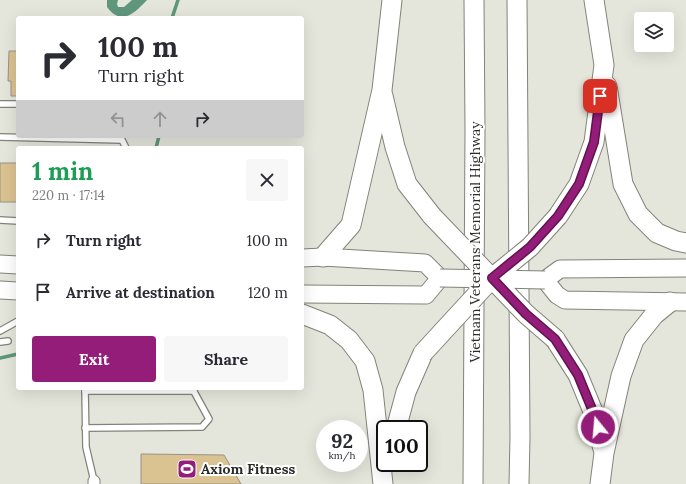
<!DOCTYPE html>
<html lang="en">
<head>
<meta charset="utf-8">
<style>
  :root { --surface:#fff; --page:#f7f7f7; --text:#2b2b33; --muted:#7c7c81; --accent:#941d7a }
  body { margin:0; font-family:Lora,serif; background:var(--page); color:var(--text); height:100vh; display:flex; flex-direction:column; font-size:15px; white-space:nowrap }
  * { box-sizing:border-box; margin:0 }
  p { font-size:13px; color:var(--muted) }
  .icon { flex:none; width:22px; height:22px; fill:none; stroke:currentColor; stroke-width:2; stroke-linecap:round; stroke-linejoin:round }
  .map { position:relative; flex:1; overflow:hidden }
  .details { position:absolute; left:16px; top:146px; width:288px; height:244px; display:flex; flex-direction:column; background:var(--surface); border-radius:4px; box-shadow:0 4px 16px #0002 }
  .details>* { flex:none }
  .banner { position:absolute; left:16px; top:16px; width:288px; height:122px; border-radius:4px; box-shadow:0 4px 16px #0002; background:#fff; color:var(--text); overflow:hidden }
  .controls { position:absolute; left:634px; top:12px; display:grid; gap:8px }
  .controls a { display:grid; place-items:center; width:40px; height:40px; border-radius:4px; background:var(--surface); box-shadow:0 4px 16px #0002; font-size:20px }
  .speed { position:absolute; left:316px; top:420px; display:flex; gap:8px; font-size:20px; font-weight:700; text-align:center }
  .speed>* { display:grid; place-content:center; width:52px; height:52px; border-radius:50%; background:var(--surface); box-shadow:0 4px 16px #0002; line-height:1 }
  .speed small { font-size:10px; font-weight:400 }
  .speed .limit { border:2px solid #111; border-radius:6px; background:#fff; color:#111 }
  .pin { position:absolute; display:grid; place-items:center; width:34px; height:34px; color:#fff; margin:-17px; border-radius:8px; box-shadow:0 2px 6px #0006 }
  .me { position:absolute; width:44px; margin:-22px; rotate:343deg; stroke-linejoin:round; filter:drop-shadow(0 0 3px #0008) }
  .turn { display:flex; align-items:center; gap:14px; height:84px; padding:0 16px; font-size:18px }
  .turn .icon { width:52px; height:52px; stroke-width:2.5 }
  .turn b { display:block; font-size:28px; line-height:34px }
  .lanes { display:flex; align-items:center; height:38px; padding:0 16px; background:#0003; justify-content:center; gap:20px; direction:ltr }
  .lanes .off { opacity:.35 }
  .round { display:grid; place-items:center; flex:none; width:42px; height:42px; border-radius:4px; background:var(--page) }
  .overview { display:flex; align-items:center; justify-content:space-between; height:68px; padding:0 16px }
  h1 { font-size:24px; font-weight:700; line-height:30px; color:#1e9e55 }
  .primary-button { display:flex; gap:8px; margin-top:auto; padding:8px 16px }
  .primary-button a { flex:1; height:46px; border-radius:4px; background:var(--accent); color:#fff; font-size:16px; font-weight:700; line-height:46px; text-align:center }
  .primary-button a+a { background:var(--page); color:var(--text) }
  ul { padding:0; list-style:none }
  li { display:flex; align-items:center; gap:12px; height:52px; padding:0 16px }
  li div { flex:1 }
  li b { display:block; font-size:15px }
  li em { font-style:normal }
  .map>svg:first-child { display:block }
  .water { fill:#5f977d }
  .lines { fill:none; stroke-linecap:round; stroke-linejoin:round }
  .stream { stroke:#5f977d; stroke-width:3.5 }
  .building { fill:#dbc291; stroke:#969289 }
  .lane-casing { stroke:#828379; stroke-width:8 }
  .street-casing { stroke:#828379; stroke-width:13 }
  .primary-casing { stroke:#828379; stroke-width:19 }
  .highway-casing { stroke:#828379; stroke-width:21 }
  .lane { stroke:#fff; stroke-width:5.5 }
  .street { stroke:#fff; stroke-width:11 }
  .primary { stroke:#fff; stroke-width:17 }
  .highway { stroke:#fff; stroke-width:19 }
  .primary-bridge-casing { stroke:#828379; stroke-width:19; stroke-linecap:butt }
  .highway-bridge-casing { stroke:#828379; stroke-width:21; stroke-linecap:butt }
  .primary-bridge { stroke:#fff; stroke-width:17 }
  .highway-bridge { stroke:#fff; stroke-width:19 }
  .route-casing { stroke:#60134f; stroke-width:10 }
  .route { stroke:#941d7a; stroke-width:7 }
  .labels { text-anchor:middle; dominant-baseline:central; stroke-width:4; stroke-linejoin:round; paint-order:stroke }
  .street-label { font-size:14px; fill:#2a2a26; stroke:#fff }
  .poi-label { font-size:14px; font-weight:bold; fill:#2a2a26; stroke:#fff; text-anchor:start }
</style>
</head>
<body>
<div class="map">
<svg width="686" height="484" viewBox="0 0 686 484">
  <rect width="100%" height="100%" fill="#e5e6db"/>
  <path class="water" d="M107 0H118L117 4 118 7H124L132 0H147C134 14 121 26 107 7Z"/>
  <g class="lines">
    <g class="stream">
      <path d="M172 18 178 0"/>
      <path d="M156 148 159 136"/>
      <path d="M0 358 18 354"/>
    </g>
  </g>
  <g class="building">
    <path d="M9 51H18V96H11V81H8Z"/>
    <rect x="0" y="163" width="18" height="39"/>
    <path d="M141 454 224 455 241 484H141Z"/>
  </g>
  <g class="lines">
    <defs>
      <g id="lane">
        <path d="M0 104H18"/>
        <path d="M0 137 122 140 126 148"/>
        <path d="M0 220 18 221"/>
        <path d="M0 331 18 321"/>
        <path d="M0 342 8 341"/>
        <path d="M85 388 86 447 94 481"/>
        <path d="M85 391H194"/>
        <path d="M85 428 202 427 209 419 192 388"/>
      </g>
      <path id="street" d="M94 484V481"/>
      <g id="primary">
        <path d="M302 258 323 257 425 263 440 278 426 295 302 294"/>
        <path d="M0 264 18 265"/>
        <path d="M686 268 560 269 545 280 557 295 565 300 686 302"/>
        <path d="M0 290 18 291"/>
      </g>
      <g id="highway">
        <path d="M517 0 520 437 519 484"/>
        <path d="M607 86 623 184 638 214 657 233 676 241 686 243"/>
        <path d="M383 96 395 147 407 184 432 216"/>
        <path d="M558 216 579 184 594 142 604 65 594 0"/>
        <path d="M323 257 351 225 382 90 392 0"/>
        <path d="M302 314 330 325 349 340 365 361 373 390 383 484"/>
        <path d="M555 339 578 375 594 414 603 449"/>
        <path d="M396 429 406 392 423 353"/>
        <path d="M473 484 475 129 474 0"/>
        <path d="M600 484 604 453 621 376 634 340 654 315 670 302"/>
      </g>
    </defs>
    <use href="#lane" class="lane-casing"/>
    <use href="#street" class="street-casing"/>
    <use href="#primary" class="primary-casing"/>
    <use href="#highway" class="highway-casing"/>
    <use href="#lane" class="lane"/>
    <use href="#street" class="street"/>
    <use href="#primary" class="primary"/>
    <use href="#highway" class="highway"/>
    <defs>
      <path id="primary-bridge" d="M440 278 545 280"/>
      <g id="highway-bridge">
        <path d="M432 216 526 314 555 339"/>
        <path d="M423 353 492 278 530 247 558 216"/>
      </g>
    </defs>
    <use href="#primary-bridge" class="primary-bridge-casing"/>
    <use href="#highway-bridge" class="highway-bridge-casing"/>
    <use href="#primary-bridge" class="primary-bridge"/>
    <use href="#highway-bridge" class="highway-bridge"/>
  </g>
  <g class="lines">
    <defs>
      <path id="route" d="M598 427 594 414 578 375 555 339 526 314 492 278 530 247 558 216 579 184 594 142 600 96"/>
    </defs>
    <use href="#route" class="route-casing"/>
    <use href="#route" class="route"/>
  </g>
  <defs>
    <symbol id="stadium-square" viewBox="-11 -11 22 22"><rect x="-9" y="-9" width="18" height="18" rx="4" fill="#941d7a" stroke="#fff"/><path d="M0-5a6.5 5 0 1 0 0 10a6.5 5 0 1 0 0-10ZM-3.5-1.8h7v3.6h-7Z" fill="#fff"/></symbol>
  </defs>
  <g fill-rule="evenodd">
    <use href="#stadium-square" x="176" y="458" width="22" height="22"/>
  </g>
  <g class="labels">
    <g class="street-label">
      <text transform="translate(475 242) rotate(-90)">Vietnam Veterans Memorial Highway</text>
    </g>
    <g class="poi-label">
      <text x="201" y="469">Axiom Fitness</text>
    </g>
  </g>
</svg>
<div class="controls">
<a><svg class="icon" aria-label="layers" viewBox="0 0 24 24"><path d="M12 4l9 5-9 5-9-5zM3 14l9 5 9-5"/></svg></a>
</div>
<div class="speed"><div>92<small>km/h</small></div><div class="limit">100</div></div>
<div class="pin" style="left:600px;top:96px;background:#d93025"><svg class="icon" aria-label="arrive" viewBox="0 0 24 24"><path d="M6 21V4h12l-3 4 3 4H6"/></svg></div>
<svg class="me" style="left:598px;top:427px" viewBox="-20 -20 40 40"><circle r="17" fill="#941d7a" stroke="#fff" stroke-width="3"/><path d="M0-11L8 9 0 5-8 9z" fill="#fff"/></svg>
<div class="banner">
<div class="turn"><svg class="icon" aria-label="right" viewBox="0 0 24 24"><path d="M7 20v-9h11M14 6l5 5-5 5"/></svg><div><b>100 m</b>Turn right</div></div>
<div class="lanes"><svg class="icon off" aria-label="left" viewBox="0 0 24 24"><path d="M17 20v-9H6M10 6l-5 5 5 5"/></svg><svg class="icon off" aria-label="ahead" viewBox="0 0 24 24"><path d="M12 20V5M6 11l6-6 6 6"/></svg><svg class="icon" aria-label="right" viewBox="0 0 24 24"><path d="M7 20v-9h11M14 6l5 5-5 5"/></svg></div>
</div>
<section class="details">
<div class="overview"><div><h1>1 min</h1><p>220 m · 17:14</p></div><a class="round"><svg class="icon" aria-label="close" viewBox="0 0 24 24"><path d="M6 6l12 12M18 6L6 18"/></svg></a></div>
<ul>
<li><svg class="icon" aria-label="right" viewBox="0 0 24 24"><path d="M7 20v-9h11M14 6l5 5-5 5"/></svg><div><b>Turn right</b></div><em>100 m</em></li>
<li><svg class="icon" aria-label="arrive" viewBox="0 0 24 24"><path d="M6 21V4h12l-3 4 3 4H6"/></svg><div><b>Arrive at destination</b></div><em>120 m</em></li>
</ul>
<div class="primary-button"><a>Exit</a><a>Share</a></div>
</section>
</div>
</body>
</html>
